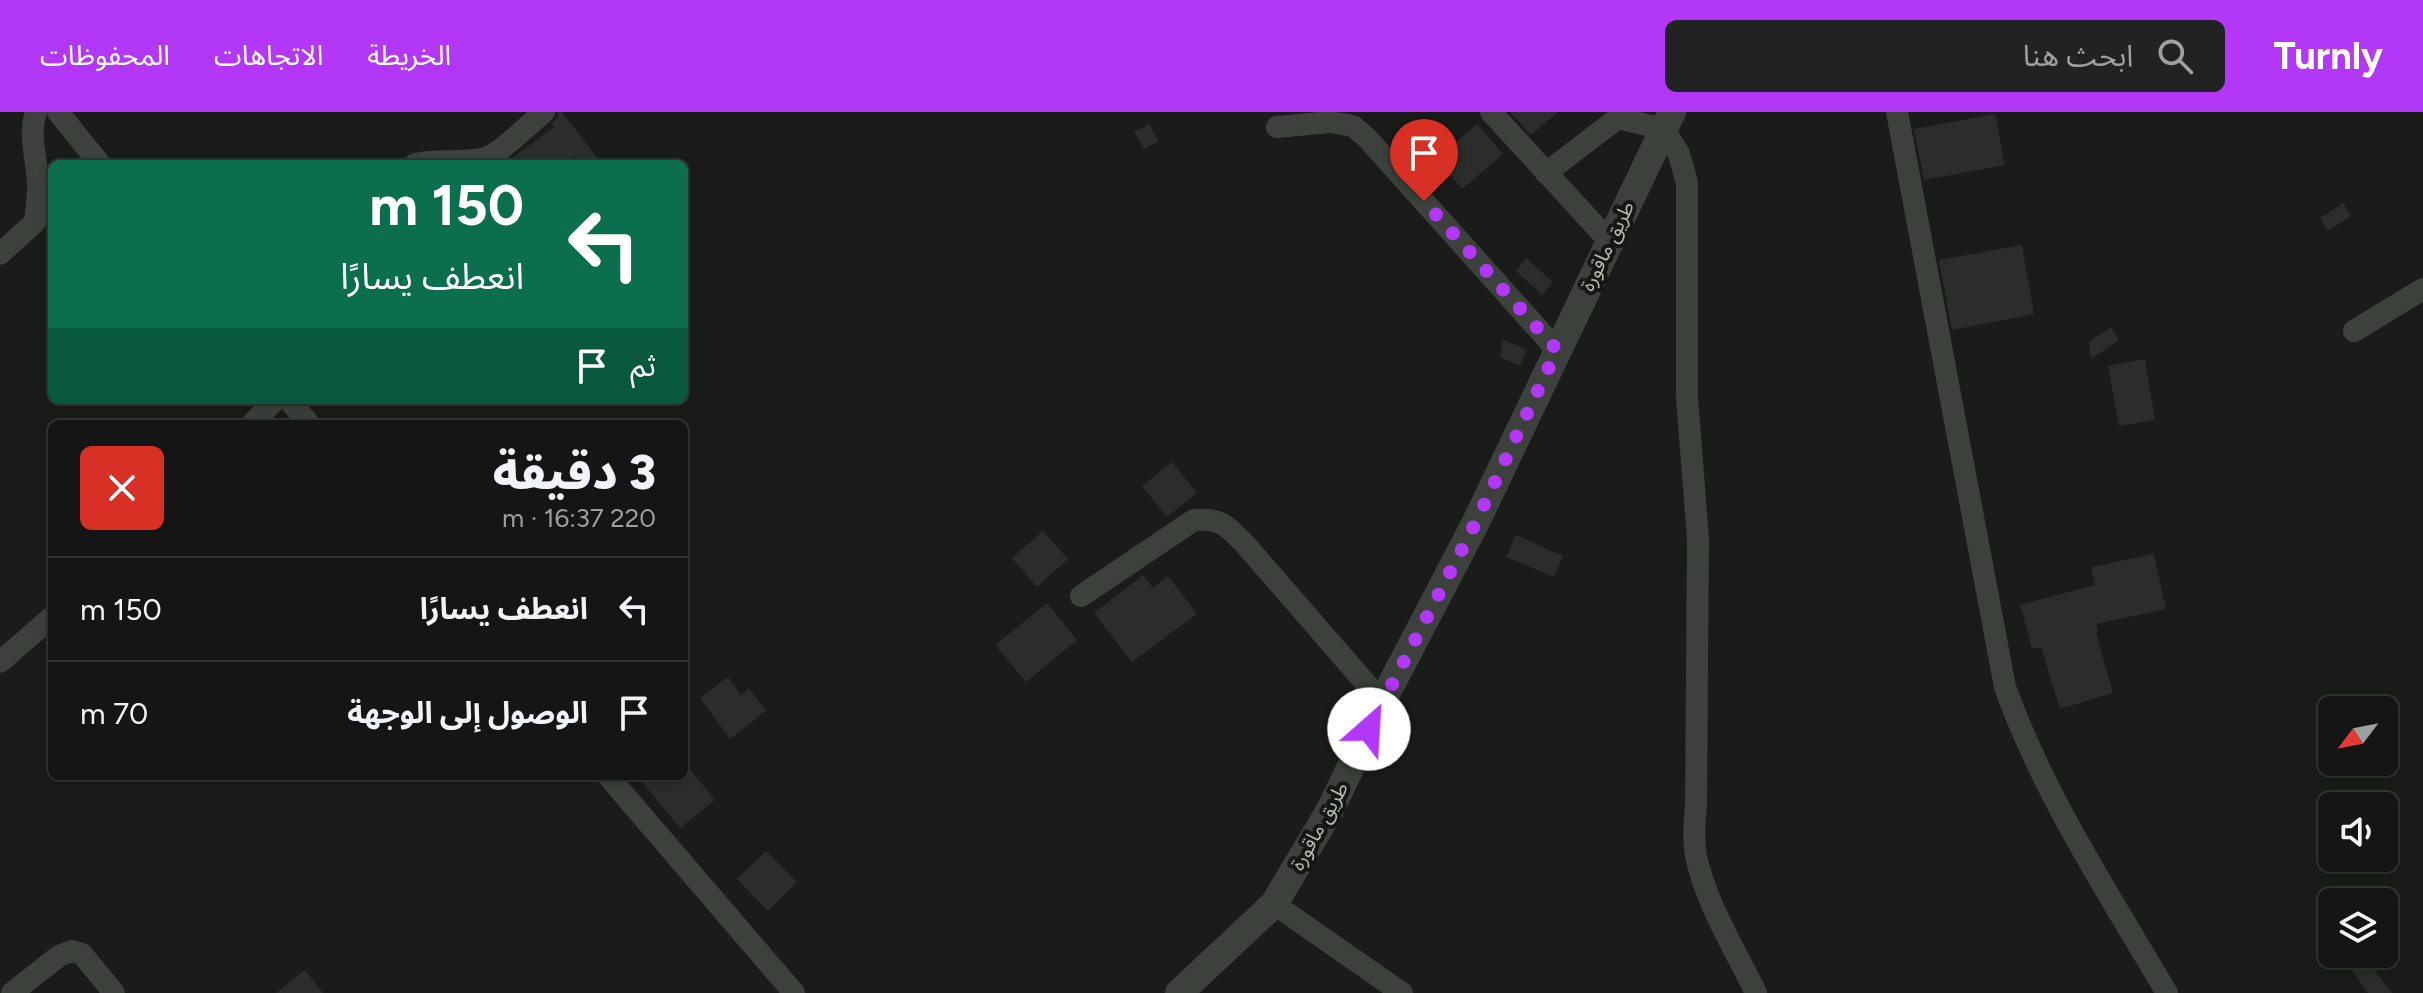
<!DOCTYPE html>
<html lang="ar">
<head>
<meta charset="utf-8">
<style>
  :root { --surface:#141514; --page:#212222; --text:#f1f3f6; --muted:#9d9fa0; --line:#333434; --accent:#b337f7 }
  body { margin:0; font-family:Figtree,"Noto Sans Arabic",sans-serif; background:var(--page); color:var(--text); direction:rtl; height:100vh; display:flex; flex-direction:column; font-size:30px; white-space:nowrap }
  * { box-sizing:border-box; margin:0 }
  p { font-size:26px; color:var(--muted) }
  .icon { flex:none; width:44px; height:44px; fill:none; stroke:currentColor; stroke-width:2; stroke-linecap:round; stroke-linejoin:round }
  .map { position:relative; flex:1; overflow:hidden; direction:ltr }
  .sheet { position:absolute; left:48px; top:308px; width:640px; height:360px; display:flex; flex-direction:column; background:var(--surface); border-radius:12px; box-shadow:0 4px 12px #0003,0 0 0 2px var(--line); direction:rtl }
  .sheet>* { flex:none }
  .top-card { position:absolute; left:48px; top:48px; width:640px; height:244px; border-radius:12px; box-shadow:0 4px 12px #0003,0 0 0 2px var(--line); direction:rtl; background:#0b6e4f; color:#fff; overflow:hidden }
  .needle { width:52px; rotate:238deg }
  .tools { position:absolute; left:2318px; top:584px; display:grid; gap:16px }
  .tools a { display:grid; place-items:center; width:80px; height:80px; border-radius:12px; background:var(--surface); box-shadow:0 4px 12px #0003,0 0 0 2px var(--line); font-size:40px }
  .pin { position:absolute; display:grid; place-items:center; width:68px; height:68px; color:#fff; margin:-82px -34px; border-radius:50% 50% 50% 0; rotate:-45deg; box-shadow:0 0 8px #0007 }
  .pin .icon { rotate:45deg }
  .me { position:absolute; width:88px; margin:-44px; rotate:26deg; stroke-linejoin:round; filter:drop-shadow(0 0 6px #0008) }
  .turn { display:flex; align-items:center; gap:28px; height:168px; padding:0 32px; font-size:36px }
  .turn .icon { width:104px; height:104px; stroke-width:2.5 }
  .turn b { display:block; font-size:56px; line-height:68px }
  .then { display:flex; align-items:center; height:76px; padding:0 32px; background:#0003; gap:16px; font-size:30px }
  .round { display:grid; place-items:center; flex:none; width:84px; height:84px; border-radius:12px; background:var(--page) }
  .summary { display:flex; align-items:center; justify-content:space-between; height:136px; padding:0 32px }
  h1 { font-size:48px; font-weight:800; line-height:60px }
  ul { padding:0; list-style:none }
  li { display:flex; align-items:center; gap:24px; height:104px; padding:0 32px; border-top:2px solid var(--line) }
  li div { flex:1 }
  li b { display:block; font-size:30px }
  li em { font-style:normal }
  header { display:flex; align-items:center; gap:48px; box-sizing:border-box; height:112px; padding:0 40px; background:var(--accent); color:#fff }
  header strong { font-size:38px }
  nav { display:flex; gap:44px; margin-inline-start:auto; font-size:28px }
  .search { width:560px; height:72px; background:var(--page); display:flex; align-items:center; gap:20px; box-sizing:border-box; padding:0 28px; border-radius:12px; color:var(--muted); font-size:30px }
  .map>svg:first-child { display:block }
  .building { fill:#2a2d2a }
  .lines { fill:none; stroke-linecap:round; stroke-linejoin:round }
  .minor { stroke:#3c413b; stroke-width:22 }
  .tertiary { stroke:#3c413b; stroke-width:28 }
  .route { stroke:#b337f7; stroke-width:14; stroke-dasharray:0 25.2 }
  .labels { text-anchor:middle; dominant-baseline:central; stroke-width:8; stroke-linejoin:round; paint-order:stroke }
  .street-label { font-size:20px; fill:#b1bcac; stroke:#151715 }
</style>
</head>
<body>
<header>
<strong>Turnly</strong>
<div class="search"><svg class="icon" aria-label="search" viewBox="0 0 24 24"><circle cx="10" cy="10" r="6"/><path d="M15 15l6 6"/></svg>ابحث هنا</div>
<nav><a>الخريطة</a><a>الاتجاهات</a><a>المحفوظات</a></nav>
</header>
<div class="map">
<svg width="2423" height="881" viewBox="0 0 2423 881">
  <rect width="100%" height="100%" fill="#1a1c1a"/>
  <g class="building">
    <path d="M558 0H562L602 52H580L574 44 563 52H504L554 15 551 12 557 6Z"/>
    <path d="M1510 0H1558L1531 23Z"/>
    <path d="M1995 2 2005 53 1924 68 1914 17Z"/>
    <path d="M1149 12 1159 29 1144 37 1134 20Z"/>
    <path d="M1477 12 1503 42 1462 77 1436 47Z"/>
    <path d="M2343 91 2351 104 2328 119 2320 106Z"/>
    <path d="M2022 133 2034 202 1952 218 1939 148Z"/>
    <path d="M1526 146 1553 170 1542 183 1516 159Z"/>
    <path d="M2111 215 2119 228 2091 247 2089 230Z"/>
    <path d="M1503 227 1527 238 1520 254 1500 245Z"/>
    <path d="M2145 247 2155 308 2119 314 2108 254Z"/>
    <path d="M1172 350 1197 381 1167 405 1142 374Z"/>
    <path d="M1043 419 1068 447 1037 475 1012 446Z"/>
    <path d="M1516 423 1563 444 1554 465 1506 445Z"/>
    <path d="M2154 442 2166 497 2096 512 2098 520H2096L2113 581 2060 597 2041 535 2032 537 2020 493 2095 473 2091 455Z"/>
    <path d="M1143 463 1153 476 1168 464 1197 502 1132 550 1094 501Z"/>
    <path d="M1047 491 1077 528 1026 570 995 533Z"/>
    <path d="M728 565 741 583 749 576 766 599 730 627 700 586Z"/>
    <path d="M684 650 715 688 680 716 637 664H684Z"/>
    <path d="M766 739 797 770 768 799 737 767Z"/>
    <path d="M2365 846 2392 881H2368L2351 857Z"/>
    <path d="M305 858 323 881H276Z"/>
  </g>
  <g class="lines">
    <g class="minor">
      <path d="M58 0 100 52"/>
      <path d="M1491 0 1610 130"/>
      <path d="M1621 0 1618 6 1664 17 1679 42 1687 71V285L1698 427 1696 694C1694 711 1693 727 1696 744 1706 792 1735 837 1756 881"/>
      <path d="M1897 0 2005 575C2044 684 2109 782 2167 881"/>
      <path d="M1277 15 1330 10 1353 14 1368 27 1557 238"/>
      <path d="M415 52C437 46 473 53 490 44 505 37 530 11 544 0"/>
      <path d="M1546 61 1618 6"/>
      <path d="M0 142 35 110C36 97 39 83 38 71 37 47 28 23 36 0"/>
      <path d="M2354 219 2423 177"/>
      <path d="M289 288 309 312"/>
      <path d="M252 312 275 288"/>
      <path d="M1081 484 1194 408C1221 406 1226 413 1244 431L1382 590"/>
      <path d="M0 550 52 505"/>
      <path d="M608 664 794 881"/>
      <path d="M1274 792 1402 881"/>
      <path d="M12 881 59 844 72 839 82 842 114 881"/>
    </g>
    <path class="tertiary" d="M1179 881 1274 792 1330 698 1382 590 1475 412 1672 0"/>
  </g>
  <g class="lines">
    <path class="route" d="M1369 617 1475 412 1557 238 1424 89"/>
  </g>
  <g class="labels">
    <g class="street-label">
      <text transform="translate(1607 134) rotate(-64)">طريق ماقورة</text>
      <text transform="translate(1319 714) rotate(-61)">طريق ماقورة</text>
    </g>
  </g>
</svg>
<div class="tools">
<a><svg class="needle" viewBox="-14 -14 28 28"><path d="M0-13l5 13h-10z" fill="#e53935"/><path d="M0 13l5-13h-10z" fill="#9d9fa0"/></svg></a>
<a><svg class="icon" aria-label="sound" viewBox="0 0 24 24"><path d="M4 9h4l5-4v14l-5-4H4zM17 9q2 3 0 6"/></svg></a>
<a><svg class="icon" aria-label="layers" viewBox="0 0 24 24"><path d="M12 4l9 5-9 5-9-5zM3 14l9 5 9-5"/></svg></a>
</div>
<div class="pin" style="left:1424px;top:89px;background:#d93025"><svg class="icon" aria-label="arrive" viewBox="0 0 24 24"><path d="M6 21V4h12l-3 4 3 4H6"/></svg></div>
<svg class="me" style="left:1369px;top:617px" viewBox="-20 -20 40 40"><circle r="19" fill="#fff"/><path d="M0-13L10 11 0 6-10 11z" fill="#b337f7"/></svg>
<div class="top-card">
<div class="turn"><svg class="icon" aria-label="left" viewBox="0 0 24 24"><path d="M17 20v-9H6M10 6l-5 5 5 5"/></svg><div><b>150 m</b>انعطف يسارًا</div></div>
<div class="then">ثم<svg class="icon" aria-label="arrive" viewBox="0 0 24 24"><path d="M6 21V4h12l-3 4 3 4H6"/></svg></div>
</div>
<section class="sheet">
<div class="summary"><div><h1>3 دقيقة</h1><p>220 m · 16:37</p></div><a class="round" style="background:#d93025;color:#fff"><svg class="icon" aria-label="close" viewBox="0 0 24 24"><path d="M6 6l12 12M18 6L6 18"/></svg></a></div>
<ul>
<li><svg class="icon" aria-label="left" viewBox="0 0 24 24"><path d="M17 20v-9H6M10 6l-5 5 5 5"/></svg><div><b>انعطف يسارًا</b></div><em>150 m</em></li>
<li><svg class="icon" aria-label="arrive" viewBox="0 0 24 24"><path d="M6 21V4h12l-3 4 3 4H6"/></svg><div><b>الوصول إلى الوجهة</b></div><em>70 m</em></li>
</ul>
</section>
</div>
</body>
</html>
